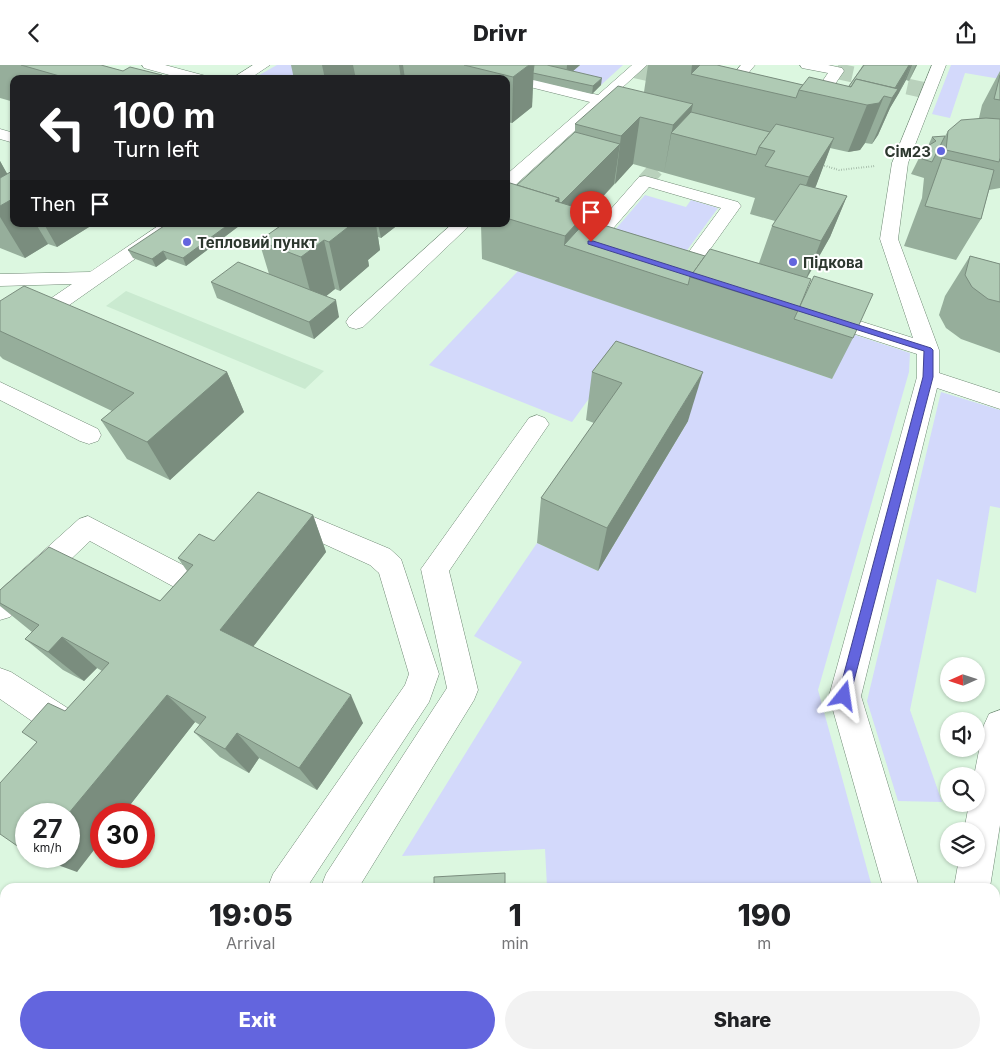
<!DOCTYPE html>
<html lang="en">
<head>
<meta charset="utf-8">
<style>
  :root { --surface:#fff; --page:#f2f2f2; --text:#202124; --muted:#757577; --accent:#6365de }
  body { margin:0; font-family:Inter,sans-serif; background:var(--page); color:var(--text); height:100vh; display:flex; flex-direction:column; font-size:19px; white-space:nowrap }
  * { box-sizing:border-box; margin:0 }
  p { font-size:16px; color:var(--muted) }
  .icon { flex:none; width:28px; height:28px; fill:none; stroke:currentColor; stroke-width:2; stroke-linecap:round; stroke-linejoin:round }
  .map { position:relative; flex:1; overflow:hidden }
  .side { position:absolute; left:0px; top:818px; width:1000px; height:176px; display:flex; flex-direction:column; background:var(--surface); border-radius:15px 15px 0 0; box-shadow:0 1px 4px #0004 }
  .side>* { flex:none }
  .banner { position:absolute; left:10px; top:10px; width:500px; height:152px; border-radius:10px; box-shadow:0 1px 4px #0004; background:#202124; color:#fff; overflow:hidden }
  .needle { width:32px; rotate:267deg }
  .controls { position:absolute; left:940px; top:592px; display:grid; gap:10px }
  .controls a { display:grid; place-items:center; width:45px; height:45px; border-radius:50%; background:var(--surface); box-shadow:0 1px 4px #0004; font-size:25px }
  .speed { position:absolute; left:15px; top:738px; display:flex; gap:10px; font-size:25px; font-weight:700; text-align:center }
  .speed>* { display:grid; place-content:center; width:65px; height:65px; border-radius:50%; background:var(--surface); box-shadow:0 1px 4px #0004; line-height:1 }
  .speed small { font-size:12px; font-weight:400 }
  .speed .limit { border:8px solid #d22; background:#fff; color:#111 }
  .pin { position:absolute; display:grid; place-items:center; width:42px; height:42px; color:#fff; margin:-51px -21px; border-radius:50% 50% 50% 0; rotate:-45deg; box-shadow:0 0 5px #0007 }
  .pin .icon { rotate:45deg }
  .me { position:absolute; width:55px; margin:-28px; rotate:15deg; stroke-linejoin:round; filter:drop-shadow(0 0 4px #0008) }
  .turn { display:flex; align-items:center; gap:18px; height:105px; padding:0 20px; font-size:22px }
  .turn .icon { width:65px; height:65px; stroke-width:2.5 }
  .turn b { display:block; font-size:35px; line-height:42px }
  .then { display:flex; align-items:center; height:48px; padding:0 20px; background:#0003; gap:10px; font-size:19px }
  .eta { display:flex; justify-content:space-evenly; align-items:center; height:85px; text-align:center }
  .eta b { font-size:30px; font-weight:800; line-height:35px }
  .action { display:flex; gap:10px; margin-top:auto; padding:10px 20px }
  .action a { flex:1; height:58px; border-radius:30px; background:var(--accent); color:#fff; font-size:20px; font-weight:800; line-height:58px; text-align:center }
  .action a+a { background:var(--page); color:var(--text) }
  header { display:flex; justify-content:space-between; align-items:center; height:65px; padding:0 20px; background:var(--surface); font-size:22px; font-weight:800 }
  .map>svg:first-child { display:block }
  .built { fill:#caead0 }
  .green { fill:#d3d9fb }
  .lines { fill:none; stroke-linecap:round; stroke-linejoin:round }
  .minor-tunnel { stroke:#b9d1bc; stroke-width:16; stroke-dasharray:16 8; stroke-linecap:butt }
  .minor-casing { stroke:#708975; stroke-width:1 }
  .path-far1 { stroke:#7d8f80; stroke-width:2; stroke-dasharray:0.5 2; stroke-linecap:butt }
  .path { stroke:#7d8f80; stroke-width:4.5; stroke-dasharray:2 5; stroke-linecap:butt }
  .minor { fill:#fff; fill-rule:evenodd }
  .wall { fill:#96ae9b; fill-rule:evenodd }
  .shaded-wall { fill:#7a8d7e }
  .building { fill:#afcab4; stroke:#7a8d7e }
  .route { fill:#6365de; stroke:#404290 }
  .poi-dot { fill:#6365de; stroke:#fff; stroke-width:2 }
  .labels { text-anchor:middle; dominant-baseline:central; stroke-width:4; stroke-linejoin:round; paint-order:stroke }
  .far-poi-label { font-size:15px; font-weight:bold; fill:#2c372e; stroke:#fff; text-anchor:start }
</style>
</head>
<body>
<header><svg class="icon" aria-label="back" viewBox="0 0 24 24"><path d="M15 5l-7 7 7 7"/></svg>Drivr<svg class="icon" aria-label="share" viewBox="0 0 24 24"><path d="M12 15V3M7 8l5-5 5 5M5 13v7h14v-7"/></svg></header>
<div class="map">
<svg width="1000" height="993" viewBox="0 0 1000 993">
  <rect width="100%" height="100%" fill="#dcf7e0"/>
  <path class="built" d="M126 226 324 306 305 324 106 241Z"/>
  <g class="green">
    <path d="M277 0H345L308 14 254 13Z"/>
    <path d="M580 0H623L601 20 566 12Z"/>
    <path d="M951 0H1000V14L965 8 950 53 932 49Z"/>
    <path d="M645 130 686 142 691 135 718 143 685 188 614 166Z"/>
    <path d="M518 206 832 314 852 269 910 288 909 307 818 625 872 822H547L545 784 402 791 522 597 474 571 537 478 598 506 688 356 598 321 572 357 429 300Z"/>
    <path d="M941 327 1000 345V443L990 441 976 528 937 514 910 645 942 737 898 736 867 636Z"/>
    <path d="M560 989H918L919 993H560Z"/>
  </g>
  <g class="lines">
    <g class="minor-tunnel">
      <path d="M634 5 684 16"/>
      <path d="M837 6 928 26"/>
      <path d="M645 116 680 77"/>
    </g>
    <defs>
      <g id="minor">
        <path d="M142 0H165L206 11 208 14H184L144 3Z"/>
        <path d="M253 0H270L249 14H231Z"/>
        <path d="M450 0H474L598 30 632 0H647L512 123 506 124V110L590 37 506 16V14H496L452 3Z"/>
        <path d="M741 0H755L736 23 743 25 745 28 743 31 738 32 722 28 720 25Z"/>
        <path d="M800 0H828L842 3 844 6 816 47H806L799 43 802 40 807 39 828 8 802 3Z"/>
        <path d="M932 0H946L908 98 898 174 939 285V308L1000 328V344L937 323 861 631 919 822H883L829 631 917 312V289L815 256 812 251 815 246 822 244 913 273 880 174 892 98Z"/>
        <path d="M0 64 14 68V78L0 74Z"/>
        <path d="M645 111 738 137 741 141 691 211 684 213 677 211 674 207 721 143 649 122 603 175 612 178 614 182 612 186C602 188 587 185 582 177L639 112Z"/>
        <path d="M161 159H182L179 163 8 283 0 285V268L72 219 0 221V209L90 207Z"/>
        <path d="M452 159H471L363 262 356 264 349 262 346 257 349 252Z"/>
        <path d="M0 317 98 364 101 370 98 376 89 379 80 376 0 335Z"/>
        <path d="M537 350 545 353 549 359 449 506 478 625 474 635 359 822H321L326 809 447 623 421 504 529 353Z"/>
        <path d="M285 440 390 484 401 494 439 609 429 637 307 822H268L273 809 405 620 409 609 379 508 370 500 276 457 272 450 276 443Z"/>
        <path d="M88 451 183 500C195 487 200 476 219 482L223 490C217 500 199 525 187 526 184 527 180 525 176 523L90 476 10 552 0 555V525L79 454Z"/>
        <path d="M0 603 11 607 77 649 82 660 72 677 61 682 50 677 45 665 0 634Z"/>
        <path d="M1000 645V760L990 822H954L959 794H976V766H964L969 739H976V711H974L984 660 989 649Z"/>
        <path d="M152 989H194L193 993H150Z"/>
        <path d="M213 989H254L253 993H211Z"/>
        <path d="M930 989H970L972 993H930Z"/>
      </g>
    </defs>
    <use href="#minor" class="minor-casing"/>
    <path class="path-far1" d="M822 100 839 105 875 101"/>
    <g class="path">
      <path d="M0 914 5 919"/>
      <path d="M74 989 78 993"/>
    </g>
    <use href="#minor" class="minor"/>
  </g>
  <g class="wall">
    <path d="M0 0H101L123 6 163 14H14V37L0 33Z"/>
    <path d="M291 0H580L573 6 601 20 592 29 533 15 532 42 512 58 506 57V14H294Z"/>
    <path d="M648 0H717L803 20 849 21 863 0H917L909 16 906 15 890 43 878 70 872 79 865 78 860 85 848 87 830 83 815 123 847 131 830 172 807 213 800 242 853 273 832 314 482 194 481 159H506V122L517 120 575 67V59L644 27ZM633 99 755 133 750 149 775 156 772 161 759 198 705 191 587 155 588 148Z"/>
    <path d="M1000 6V123L989 125 981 154 956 195 904 181 922 133 924 113 911 109 919 93 928 81 932 72 945 71 948 66 979 53 982 40Z"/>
    <path d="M0 96 7 109 14 159H87L89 162 57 182 48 179 25 193 0 183Z"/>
    <path d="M283 159H399L381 173 378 172 380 185 368 195 369 201 340 226 335 224 326 231 339 252 314 274 217 233 211 217 269 209 259 176Z"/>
    <path d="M239 161 186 201 167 194 156 202 133 193 128 185Z"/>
    <path d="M970 191 1000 199V288L961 274 946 263 939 250 945 231Z"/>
    <path d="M0 236 227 307 244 347 170 415 127 394 101 355 112 346 3 294 0 291Z"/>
    <path d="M616 276 688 356 598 506 537 478 541 433 594 358 586 355 592 307Z"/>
    <path d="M313 450 326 487 253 582 363 658 317 725 259 693 249 708 220 692 194 667 200 660 195 657 123 749H101L77 807 65 646 102 606 97 603 84 616 63 605 25 574 32 567 0 541V525L160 536 187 506 178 493 214 476Z"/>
  </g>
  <g class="shaded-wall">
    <path d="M322 0H353L356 14H325Z"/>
    <path d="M399 0H403L405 14H401Z"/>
    <path d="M529 0H534L532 42 512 58 513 12Z"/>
    <path d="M567 0H580L566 12Z"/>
    <path d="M692 0H717L691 9Z"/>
    <path d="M909 0H911L899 28 890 43 878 70 872 79 892 33 890 32Z"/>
    <path d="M911 0H912L906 15 899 28Z"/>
    <path d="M916 0H917L909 16Z"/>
    <path d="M162 10 163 14H155Z"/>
    <path d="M602 13 601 20 592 29 593 21Z"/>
    <path d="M884 31 865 78 860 85 848 87 867 40Z"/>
    <path d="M693 39 686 72 671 68 664 108 673 60Z"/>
    <path d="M640 52 633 99 615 119 621 71Z"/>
    <path d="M834 73 816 121 791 161 809 112Z"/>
    <path d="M620 79 614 119 588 148 584 186 564 180 565 171 555 136Z"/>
    <path d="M0 96 13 119 0 126Z"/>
    <path d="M847 131 830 172 805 216 821 176Z"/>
    <path d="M14 133V159H36L48 179 25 193 0 152V141Z"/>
    <path d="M44 159H87L89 162 57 182Z"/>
    <path d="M229 159H238L239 161 186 201 183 193Z"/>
    <path d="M352 159H376L380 185 368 195 369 201 340 226 329 177Z"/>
    <path d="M378 159H399L381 173Z"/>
    <path d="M324 175 335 224 314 241 301 192Z"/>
    <path d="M163 186 167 194 156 202 152 194Z"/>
    <path d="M336 235 339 252 314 274 309 257Z"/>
    <path d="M227 307 244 347 170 415 147 377Z"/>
    <path d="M703 307 688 356 598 506 607 463Z"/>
    <path d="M313 450 326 487 242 596 220 565Z"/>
    <path d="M62 572 97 603 84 616 48 587Z"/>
    <path d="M167 630 195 657 123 749H101V776L77 807 33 791H69L68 749Z"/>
    <path d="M351 630 363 658 317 725 299 703Z"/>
    <path d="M237 668 259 693 249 708 225 684Z"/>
  </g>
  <g class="building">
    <path d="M21 0H101L123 6 130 2 162 10 155 14H70Z"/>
    <path d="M464 0H529L513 12Z"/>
    <path d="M534 0H547L602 13 593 21 533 8Z"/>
    <path d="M700 0H717L803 20 799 25 796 33 691 9Z"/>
    <path d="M864 0H909L895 23 856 14 851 22 849 21Z"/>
    <path d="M1000 10V35L994 34Z"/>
    <path d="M809 12 851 22 856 14 898 24 892 33 884 31 879 38 867 40 799 25Z"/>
    <path d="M618 21 693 39 673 60 640 52 621 71 575 59Z"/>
    <path d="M691 47 770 67 759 82 756 90 671 68Z"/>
    <path d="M986 53 1000 54V93L999 97 946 85 948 66 961 55Z"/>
    <path d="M776 59 834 73 809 112 765 101 775 86 759 82Z"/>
    <path d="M575 67 620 79 561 138H559V133L517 120Z"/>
    <path d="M945 71 932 97 919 93 926 82 936 76 932 72Z"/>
    <path d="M942 93 994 105 981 154 925 141Z"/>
    <path d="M14 105V133L0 141V113Z"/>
    <path d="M510 118 559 133 555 136 588 146 565 171 506 153V122Z"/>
    <path d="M800 119 847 131 821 176 772 161Z"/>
    <path d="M587 155 705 191 690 212 688 220 564 180Z"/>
    <path d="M167 159H229L183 193 163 186 152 194 128 185Z"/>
    <path d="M283 159H352L329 177 324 175 301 192 259 176Z"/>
    <path d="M710 184 811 214 798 246 690 212Z"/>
    <path d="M970 191 1000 199V237L988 234 972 222 965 210Z"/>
    <path d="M238 197 336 235 309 257 211 217Z"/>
    <path d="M814 211 873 229 853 273 794 254Z"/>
    <path d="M24 221 227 307 147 377 101 355 134 328 0 266V236Z"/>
    <path d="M616 276 703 307 607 463 541 433 622 318 592 307Z"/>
    <path d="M258 427 313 450 220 565 351 630 299 703 237 668 225 684 194 667 206 652 167 630 68 749H26V787L0 769V718L37 677 22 667 48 638 65 646 109 598 62 572 48 587 25 574 39 560 0 538V525L49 482 160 536 193 500 178 493 199 469 214 476Z"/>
    <path d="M505 808V822H434V812Z"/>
  </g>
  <path class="route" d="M588 176H593L931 283 933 285V312L849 635 844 637 840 635 838 631 923 312 924 286 588 179Z"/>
  <g class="poi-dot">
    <circle cx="941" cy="86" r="5"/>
    <circle cx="187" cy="177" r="5"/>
    <circle cx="793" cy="197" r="5"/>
  </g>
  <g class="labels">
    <g class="far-poi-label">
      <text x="931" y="86" text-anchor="end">Сім23</text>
      <text x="197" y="177">Тепловий пункт</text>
      <text x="803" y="197">Підкова</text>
    </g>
  </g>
</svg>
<div class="controls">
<a><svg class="needle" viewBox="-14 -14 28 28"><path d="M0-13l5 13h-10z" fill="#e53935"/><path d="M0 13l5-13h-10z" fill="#757577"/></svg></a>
<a><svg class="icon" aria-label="sound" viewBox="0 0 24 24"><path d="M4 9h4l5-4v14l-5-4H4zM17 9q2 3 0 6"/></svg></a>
<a><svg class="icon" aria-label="search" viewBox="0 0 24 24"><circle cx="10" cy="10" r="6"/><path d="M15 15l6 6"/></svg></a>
<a><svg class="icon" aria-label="layers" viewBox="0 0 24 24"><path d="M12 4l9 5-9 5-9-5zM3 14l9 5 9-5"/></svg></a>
</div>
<div class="speed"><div>27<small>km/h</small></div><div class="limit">30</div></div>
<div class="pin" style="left:591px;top:177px;background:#d93025"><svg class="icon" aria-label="arrive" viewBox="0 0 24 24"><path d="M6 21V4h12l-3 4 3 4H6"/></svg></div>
<svg class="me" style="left:844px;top:631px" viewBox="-20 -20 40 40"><path d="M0-17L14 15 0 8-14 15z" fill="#6365de" stroke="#fff" stroke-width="4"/></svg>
<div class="banner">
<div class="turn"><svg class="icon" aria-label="left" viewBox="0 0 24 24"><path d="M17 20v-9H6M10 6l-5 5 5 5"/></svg><div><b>100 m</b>Turn left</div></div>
<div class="then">Then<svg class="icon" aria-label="arrive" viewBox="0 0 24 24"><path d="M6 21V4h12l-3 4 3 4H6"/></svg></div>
</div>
<section class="side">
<div class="eta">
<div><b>19:05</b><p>Arrival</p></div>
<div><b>1</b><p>min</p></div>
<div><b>190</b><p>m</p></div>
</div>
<div class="action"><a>Exit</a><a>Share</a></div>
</section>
</div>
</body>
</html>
